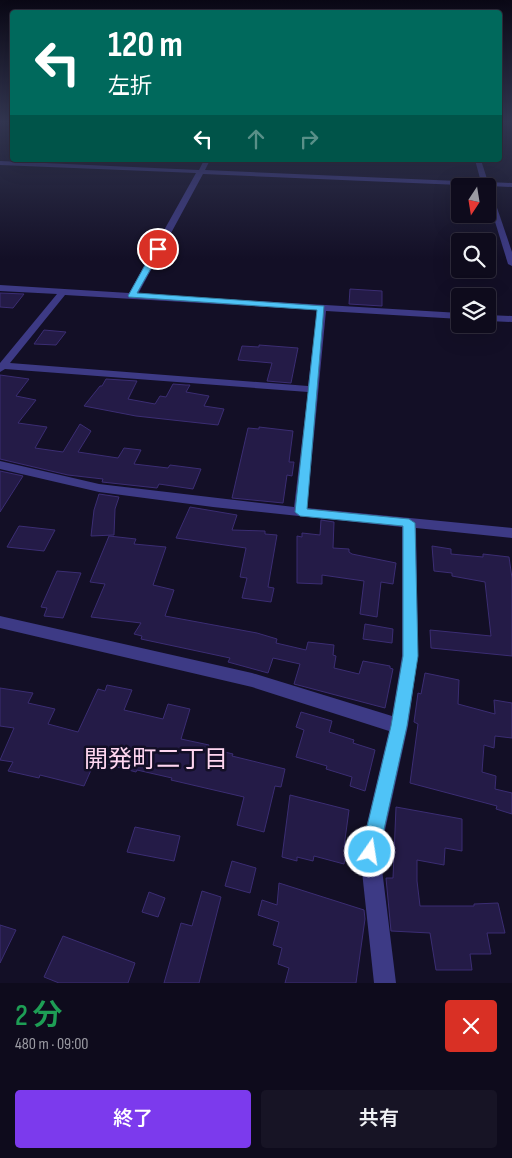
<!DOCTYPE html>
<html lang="ja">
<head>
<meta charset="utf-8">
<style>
  :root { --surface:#0e0b1c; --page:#171425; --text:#f1f3f6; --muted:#9b9ba3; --line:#2e2b3b; --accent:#7c3aed }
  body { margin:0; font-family:"Sofia Sans Condensed","Noto Sans JP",sans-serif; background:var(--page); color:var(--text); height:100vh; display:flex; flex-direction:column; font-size:19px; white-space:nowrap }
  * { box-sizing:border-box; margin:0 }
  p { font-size:16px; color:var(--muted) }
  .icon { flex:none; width:28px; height:28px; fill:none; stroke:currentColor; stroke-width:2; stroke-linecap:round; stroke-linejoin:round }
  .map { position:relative; height:983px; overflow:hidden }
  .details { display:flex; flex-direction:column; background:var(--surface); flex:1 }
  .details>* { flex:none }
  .hud { position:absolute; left:10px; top:10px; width:492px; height:152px; border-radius:5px; box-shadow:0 5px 20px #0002,0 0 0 1px var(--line); background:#00695c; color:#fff; overflow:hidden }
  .needle { width:32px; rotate:192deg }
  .buttons { position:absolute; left:451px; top:178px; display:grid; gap:10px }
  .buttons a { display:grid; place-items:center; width:45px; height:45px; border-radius:5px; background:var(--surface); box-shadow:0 5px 20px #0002,0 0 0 1px var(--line); font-size:25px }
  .pin { position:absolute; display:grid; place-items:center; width:42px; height:42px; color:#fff; margin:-21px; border:2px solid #fff; border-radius:50%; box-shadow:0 1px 5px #0007 }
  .me { position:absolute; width:55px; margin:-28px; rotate:13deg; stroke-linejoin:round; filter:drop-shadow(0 0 4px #0008) }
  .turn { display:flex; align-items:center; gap:18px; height:105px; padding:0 15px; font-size:22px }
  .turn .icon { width:65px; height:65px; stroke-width:2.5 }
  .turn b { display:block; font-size:35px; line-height:42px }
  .lanes { display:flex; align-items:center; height:48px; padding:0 15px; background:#0003; justify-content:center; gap:25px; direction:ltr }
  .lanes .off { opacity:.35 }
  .round { display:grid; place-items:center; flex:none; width:52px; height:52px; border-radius:5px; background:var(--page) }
  .headline { display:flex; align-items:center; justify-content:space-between; height:85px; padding:0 15px }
  h1 { font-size:30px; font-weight:600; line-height:38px; color:#1e9e55 }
  .action { display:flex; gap:10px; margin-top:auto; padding:10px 15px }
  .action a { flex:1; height:58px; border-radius:5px; background:var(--accent); color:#fff; font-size:20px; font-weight:600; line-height:58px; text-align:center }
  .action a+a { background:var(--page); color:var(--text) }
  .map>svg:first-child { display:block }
  .building { fill:#241b47; stroke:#3b2d73 }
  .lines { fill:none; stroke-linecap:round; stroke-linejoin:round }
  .minor { fill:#3d3a85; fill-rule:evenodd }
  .route { fill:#4fc3f7; stroke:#337fa1 }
  .labels { text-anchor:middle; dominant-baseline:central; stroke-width:5; stroke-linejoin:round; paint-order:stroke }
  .near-neighbourhood-label { font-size:24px; fill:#ffd6f0; stroke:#130f26 }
</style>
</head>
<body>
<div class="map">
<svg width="512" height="983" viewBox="0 0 512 983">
  <rect width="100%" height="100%" fill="#130f26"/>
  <g class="building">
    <path d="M350 289 382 291V306L349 304Z"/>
    <path d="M0 293 24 294 13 308 0 307Z"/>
    <path d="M44 330 66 332 56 345 34 344Z"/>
    <path d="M259 345 298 348 291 383 267 381 272 363 238 360 242 346 259 347Z"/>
    <path d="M0 375 29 379 16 396 36 400 18 423 47 427 35 448 63 452 80 424 91 431 78 452 118 458 124 448 141 450 134 464 168 468 170 465 201 469 193 489 159 484 157 488 102 482 103 479 68 475 0 459Z"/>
    <path d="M106 379 137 381 128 399 155 404 160 396 166 397 173 384 186 385H190L186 392 209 396 204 406 224 409 218 425 136 416 84 406 100 386H102Z"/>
    <path d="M259 427 293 431 289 462H294L292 476 287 475 283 503 232 498 248 428 259 429Z"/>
    <path d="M0 471 23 476 0 512Z"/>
    <path d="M99 494 119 497 115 509 114 535 91 536 94 510Z"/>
    <path d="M190 507 237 515 232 530 265 531V534L277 535 268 587 274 588 271 602 242 598 247 578 240 577 246 548 176 538Z"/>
    <path d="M321 520 334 522 333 548 349 549V552L352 554 396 563 393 584 381 582 377 617 360 614 364 581 322 575V584L297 583V536L302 537V533L320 535Z"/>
    <path d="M19 526 55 530 44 551 7 547Z"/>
    <path d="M109 536 136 539 134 544 166 547 153 585 174 590 165 616 257 633 277 639 276 643 306 650 308 642 334 645 333 655 336 656 334 668 359 674 363 661 390 666V668L393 669 385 708 294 684 300 664 273 658 268 673 228 662 230 658 141 639 142 636 134 634 141 623 91 617 105 584 90 582Z"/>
    <path d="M432 546 451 549V554L483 557V554L509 557 512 578V656L431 648 430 630 491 636 485 582 452 576V573L434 571Z"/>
    <path d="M57 571 81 573 63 618 44 616 47 608 41 607Z"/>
    <path d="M365 624 393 629 392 643 363 639Z"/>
    <path d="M425 673 459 680 458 704 495 714 494 700 512 703V738L495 736 494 748 484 745 482 772 496 776 495 789 512 793V814L496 809 497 806 410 783 418 724 414 722 418 693 421 694Z"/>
    <path d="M107 685 132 690 124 710 163 719 168 704 190 709 181 739 209 745 208 748 233 754 232 756 285 769 281 787 275 786 264 832 237 825 244 797 171 780 172 778 137 770 136 772 95 761 84 786 40 775 39 778 8 771 13 762 0 760 14 728 0 726V688L33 693 28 703 55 709 48 724 78 732 98 689 105 691Z"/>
    <path d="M301 712 332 721 329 732 354 740 353 743 375 750 365 791 350 786 352 777 326 769 327 766 296 757 304 730 296 727Z"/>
    <path d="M290 795 349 810 344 847H347L344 864 314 856 313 861 297 857V861L282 857Z"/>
    <path d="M396 807 462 819V851L445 848 444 865 417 860V881L420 906H474V904L498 903 505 933H487L491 954H470L472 970H436L430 933 391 931 386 878H393Z"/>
    <path d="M135 827 180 836 174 861 127 852Z"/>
    <path d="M232 861 256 868 250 893 225 886Z"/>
    <path d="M279 883 364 910 365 919 356 983H285L289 968 278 964 282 948 273 945 279 922 258 915 262 900 277 905Z"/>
    <path d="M202 891 221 897 199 983H164L181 923 192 926Z"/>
    <path d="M149 892 165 898 158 917 142 912Z"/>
    <path d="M0 925 16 930 0 963Z"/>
    <path d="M63 936 135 963 128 983H59L44 977Z"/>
  </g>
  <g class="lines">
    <g class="minor">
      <path d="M204 160H210L205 170 481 182 475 160H481L488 182 512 183V187L489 186 488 188 483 186 203 174 138 294 460 313V319L326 311 307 508 512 528V538L416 528 418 656 408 726 380 853 396 983H374L360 853 389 731 252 687 0 628V616L252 673 392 716 402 656V527L213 507 99 492 0 469V461L99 484 294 507 308 392 5 369 0 372V363L57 294 0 291V285L129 293 196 173 0 165V161L199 170ZM65 295 317 310 308 386 10 363Z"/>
      <path d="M488 188 491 190 512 252V266L508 264 488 199Z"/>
      <path d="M488 315 512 316V322L488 321Z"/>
    </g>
  </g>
  <linearGradient id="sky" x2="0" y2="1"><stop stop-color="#0a0815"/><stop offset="0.47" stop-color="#333752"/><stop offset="1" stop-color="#333752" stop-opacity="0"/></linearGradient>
  <rect width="512" height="259" fill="url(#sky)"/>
  <path class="route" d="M155 247 162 249 137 293 324 306 307 509 409 519 415 523 418 656 407 726 379 852 377 859 370 861 364 859 361 852 391 726 403 656V526L300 516 295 512 317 310 129 297 128 296Z"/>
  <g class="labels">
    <g class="near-neighbourhood-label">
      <text x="156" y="759">開発町二丁目</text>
    </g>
  </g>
</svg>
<div class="buttons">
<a><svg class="needle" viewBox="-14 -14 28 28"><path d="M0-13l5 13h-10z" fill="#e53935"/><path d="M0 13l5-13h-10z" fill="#9b9ba3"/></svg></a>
<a><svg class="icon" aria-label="search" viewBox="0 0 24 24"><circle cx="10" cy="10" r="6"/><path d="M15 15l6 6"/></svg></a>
<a><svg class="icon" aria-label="layers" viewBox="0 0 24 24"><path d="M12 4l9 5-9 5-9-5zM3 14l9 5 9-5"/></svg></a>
</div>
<div class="pin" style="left:158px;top:249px;background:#d93025"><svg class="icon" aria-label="arrive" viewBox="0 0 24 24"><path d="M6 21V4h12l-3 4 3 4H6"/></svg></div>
<svg class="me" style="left:370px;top:852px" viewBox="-20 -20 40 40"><circle r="17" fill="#4fc3f7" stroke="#fff" stroke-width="3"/><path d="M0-11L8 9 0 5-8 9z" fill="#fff"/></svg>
<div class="hud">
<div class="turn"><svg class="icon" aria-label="left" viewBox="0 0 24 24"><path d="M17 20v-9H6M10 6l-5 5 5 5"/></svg><div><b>120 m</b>左折</div></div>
<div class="lanes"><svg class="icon" aria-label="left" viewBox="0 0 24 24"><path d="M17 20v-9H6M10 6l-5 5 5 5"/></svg><svg class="icon off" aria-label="ahead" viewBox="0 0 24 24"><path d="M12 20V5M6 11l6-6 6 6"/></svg><svg class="icon off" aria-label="right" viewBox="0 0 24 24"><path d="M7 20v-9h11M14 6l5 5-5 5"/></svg></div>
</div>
</div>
<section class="details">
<div class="headline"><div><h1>2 分</h1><p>480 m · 09:00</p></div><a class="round" style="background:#d93025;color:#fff"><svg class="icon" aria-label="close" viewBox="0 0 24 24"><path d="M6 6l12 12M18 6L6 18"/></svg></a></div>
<div class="action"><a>終了</a><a>共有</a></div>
</section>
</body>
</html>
